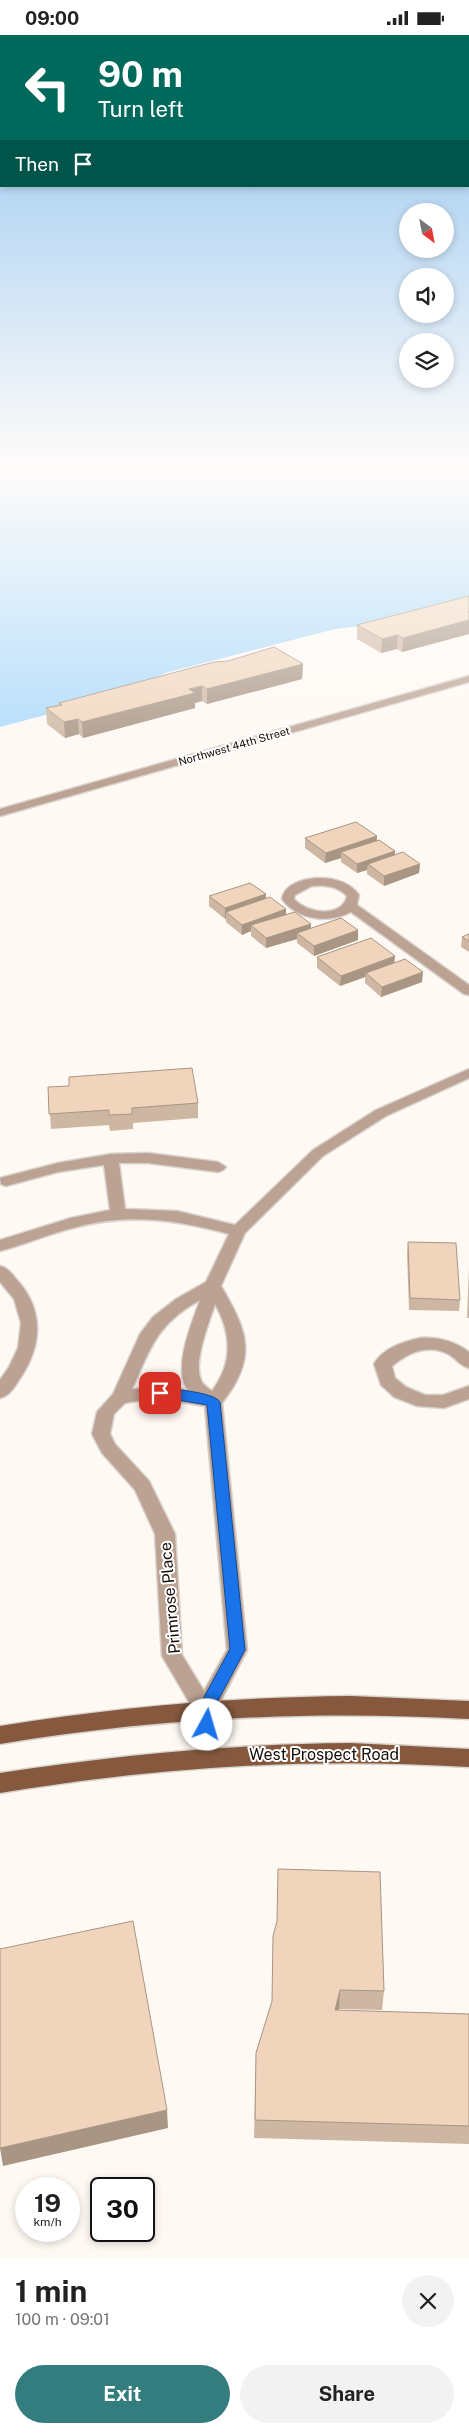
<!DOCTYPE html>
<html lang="en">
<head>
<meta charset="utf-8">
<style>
  :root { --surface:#fff; --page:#f2f2f2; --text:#222; --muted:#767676; --accent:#347d7e }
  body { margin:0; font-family:"Public Sans",sans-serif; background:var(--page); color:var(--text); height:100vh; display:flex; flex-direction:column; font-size:19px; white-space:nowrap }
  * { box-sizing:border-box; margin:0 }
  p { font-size:16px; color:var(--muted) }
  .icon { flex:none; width:28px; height:28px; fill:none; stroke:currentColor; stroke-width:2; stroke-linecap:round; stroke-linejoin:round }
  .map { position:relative; height:2223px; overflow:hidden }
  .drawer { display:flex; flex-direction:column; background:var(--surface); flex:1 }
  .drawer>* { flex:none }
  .top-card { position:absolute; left:0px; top:0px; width:470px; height:152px; box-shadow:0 2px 8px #0003; background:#00695c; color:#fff; overflow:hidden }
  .needle { width:32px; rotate:148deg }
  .fabs { position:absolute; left:399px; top:168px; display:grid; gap:10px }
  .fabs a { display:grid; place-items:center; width:55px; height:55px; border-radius:50%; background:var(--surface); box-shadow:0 2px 8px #0003; font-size:25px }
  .speed { position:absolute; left:15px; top:2142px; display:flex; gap:10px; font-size:25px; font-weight:700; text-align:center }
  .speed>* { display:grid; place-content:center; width:65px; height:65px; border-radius:50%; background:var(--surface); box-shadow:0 2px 8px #0003; line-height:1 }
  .speed small { font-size:12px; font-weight:400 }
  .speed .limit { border:2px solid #111; border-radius:8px; background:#fff; color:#111 }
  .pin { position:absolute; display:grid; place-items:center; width:42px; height:42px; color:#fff; margin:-21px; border-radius:10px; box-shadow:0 2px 8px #0006 }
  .me { position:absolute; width:55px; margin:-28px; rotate:6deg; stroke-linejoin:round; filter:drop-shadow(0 0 4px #0008) }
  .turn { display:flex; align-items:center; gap:18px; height:105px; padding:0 15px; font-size:22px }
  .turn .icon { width:65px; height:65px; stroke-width:2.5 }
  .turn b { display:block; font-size:35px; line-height:42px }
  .then { display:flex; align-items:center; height:48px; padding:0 15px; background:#0003; gap:10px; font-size:19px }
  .round { display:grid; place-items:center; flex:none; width:52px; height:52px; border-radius:26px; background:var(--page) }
  .overview { display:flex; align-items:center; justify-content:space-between; height:85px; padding:0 15px }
  h1 { font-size:30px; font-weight:700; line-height:38px }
  .button { display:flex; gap:10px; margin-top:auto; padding:10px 15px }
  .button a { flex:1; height:58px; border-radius:30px; background:var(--accent); color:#fff; font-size:20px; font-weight:700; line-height:58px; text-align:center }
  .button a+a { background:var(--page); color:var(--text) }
  .status { display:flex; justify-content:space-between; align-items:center; height:35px; padding:0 25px; background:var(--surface); direction:ltr }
  .status svg { height:14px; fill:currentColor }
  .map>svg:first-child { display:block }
  .water { fill:#abdafb }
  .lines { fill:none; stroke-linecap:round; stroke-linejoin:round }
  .minor-casing { stroke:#d9d3ce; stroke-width:3 }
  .major-casing { stroke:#d9d3ce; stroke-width:3 }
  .minor { fill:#bca293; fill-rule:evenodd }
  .major { fill:#86593f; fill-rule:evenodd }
  .wall { fill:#ceb7a2 }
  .shaded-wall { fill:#a89584 }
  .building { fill:#f0d5bc; stroke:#a89584 }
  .route { fill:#1a73e8; stroke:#114b97 }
  .labels { text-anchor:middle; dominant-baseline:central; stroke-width:4; stroke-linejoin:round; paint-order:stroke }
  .far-street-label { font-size:11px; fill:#130b04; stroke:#fff }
  .near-street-label { font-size:16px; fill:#130b04; stroke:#fff }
</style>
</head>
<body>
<div class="status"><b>09:00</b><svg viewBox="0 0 49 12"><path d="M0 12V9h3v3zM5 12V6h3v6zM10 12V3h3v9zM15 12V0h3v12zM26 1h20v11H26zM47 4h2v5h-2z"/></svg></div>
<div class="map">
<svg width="469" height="2223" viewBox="0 0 469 2223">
  <rect width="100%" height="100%" fill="#fff9f4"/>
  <path class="water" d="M0 436H469V567L389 588 335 594 165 638 117 661 0 692Z"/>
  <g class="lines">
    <defs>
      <g id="minor">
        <path d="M469 641V647L0 781V774Z"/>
        <path d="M317 843C333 843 349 846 359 860L357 870 469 950V960L464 959 351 877C329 889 297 885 282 864 284 849 303 844 317 843ZM312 851C325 850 337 851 347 861 342 884 306 878 294 864L295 860Z"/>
        <path d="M469 1034V1043L386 1081 323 1121 245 1198 221 1251C248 1297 258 1322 222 1368L247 1615 216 1675 221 1721 218 1728 210 1730 202 1728 199 1721 195 1677 162 1621 155 1499 135 1455 102 1418 92 1399 97 1377 113 1359 140 1299 153 1282 176 1264 206 1247 229 1199C177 1185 129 1178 77 1192 51 1198 26 1209 0 1216V1205L71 1183 110 1175 104 1130 58 1137 6 1151 1 1149 0 1143 58 1128 111 1119 148 1118 218 1127 226 1132 223 1135 218 1137 148 1128H119L125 1174 177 1176 235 1190 313 1115 376 1075ZM200 1265C192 1288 172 1334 188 1355L164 1353 132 1354C151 1312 157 1289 200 1265ZM215 1269C232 1299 233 1328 212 1356 208 1353 203 1350 201 1345 193 1327 209 1288 215 1269ZM143 1365 175 1366 205 1371 227 1615 204 1656 182 1620 175 1499 149 1446 115 1409 110 1399 114 1379 125 1368Z"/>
        <path d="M0 1231C8 1233 12 1239 17 1245 45 1276 42 1312 19 1345 14 1353 9 1361 0 1363V1345L9 1332 18 1313 21 1288 14 1264 0 1247Z"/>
        <path d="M420 1303C438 1302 454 1306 469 1317V1333C461 1331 457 1325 450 1320 429 1308 409 1317 392 1331L395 1343 406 1352 425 1360H443L469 1351V1364L444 1373 417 1371 394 1362 381 1350 374 1329C383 1313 403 1307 420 1303Z"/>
      </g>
      <g id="major">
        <path d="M351 1661 469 1666V1684C310 1675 157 1683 0 1709V1691C117 1672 233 1662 351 1661Z"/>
        <path d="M351 1708 469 1714V1732C309 1722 158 1732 0 1758V1738C117 1720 233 1709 351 1708Z"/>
      </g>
    </defs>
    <use href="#minor" class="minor-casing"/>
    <use href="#major" class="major-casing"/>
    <use href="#minor" class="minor"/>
    <use href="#major" class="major"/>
  </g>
  <g class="wall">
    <path d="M469 561V599L402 617 397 614 381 618 357 604V590Z"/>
    <path d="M303 629 302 644 207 669 202 666 195 668V673L83 703 79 699 65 703 47 689 46 673 59 670V668Z"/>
    <path d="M377 801V805L395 816V820L420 829 419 838 384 851 367 839V835L357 838 341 827V823L325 828 305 813V803Z"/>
    <path d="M266 859V864L286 874V880L311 889V893L358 905 314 921 297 908V904L266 913 251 901V896L242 900 226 887V883L225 884 209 871V861Z"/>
    <path d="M469 899V917L461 912 462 902Z"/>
    <path d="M317 922 395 927 422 947 381 962 365 948V942L340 951 317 933Z"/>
    <path d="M48 1052 198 1068V1083L133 1088V1094L110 1096 109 1090 51 1094Z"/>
    <path d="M408 1207 460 1265 459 1276 409 1275 407 1219Z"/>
    <path d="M469 1232V1283H467Z"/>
    <path d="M277 1887 384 1956 382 1975 339 1974 338 1975 469 1979V2109L254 2103 256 2018 272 1967Z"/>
  </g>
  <g class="shaded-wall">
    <path d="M469 577V599L402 617 403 603Z"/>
    <path d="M398 600 397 614 381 618 382 604Z"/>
    <path d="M303 629 302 644 207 669V654Z"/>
    <path d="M202 651V666L195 668V673L83 703 82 687Z"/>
    <path d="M78 684 79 699 65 703 64 687Z"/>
    <path d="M377 801 376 811 341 817V823L325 828 326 818Z"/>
    <path d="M395 816V826L368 829 367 835 357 838V829Z"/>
    <path d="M420 829 419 838 384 851V841Z"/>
    <path d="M266 859V870L226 877V883L225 884V873Z"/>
    <path d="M286 874V884L251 890V896L242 900V890Z"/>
    <path d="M311 889 310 899 297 898V904L266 913V903Z"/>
    <path d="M358 895V905L314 921V911Z"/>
    <path d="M395 921 394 931 366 938 365 942 340 951 341 941Z"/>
    <path d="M423 937 422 947 381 962 382 952Z"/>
    <path d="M340 1955 339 1974 333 1994 335 1975Z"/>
    <path d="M167 2075 168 2093 3 2131 0 2113Z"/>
  </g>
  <g class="building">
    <path d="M469 561V577H468L469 578V585L403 603 398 600 382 604 357 590Z"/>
    <path d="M274 612 303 629 207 654 202 651 189 654 195 658 82 687 78 684 64 687 46 673 62 670 59 668 214 627 228 626Z"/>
    <path d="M356 787 377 801 326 818 305 803Z"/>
    <path d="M379 805 395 816 357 829 341 817Z"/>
    <path d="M403 817 420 829 384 841 368 829Z"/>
    <path d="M250 848 266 859 225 873 209 861Z"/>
    <path d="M270 862 286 874 242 890 226 877Z"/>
    <path d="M295 877 311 889 266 903 251 890Z"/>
    <path d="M341 883 358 895 314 911 297 898Z"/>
    <path d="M469 899V906L462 902Z"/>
    <path d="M371 903 395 921 341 941 317 922Z"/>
    <path d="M405 924 423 937 382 952 366 938Z"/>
    <path d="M192 1033 198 1068 132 1073V1079L109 1080V1075L49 1079 48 1052 69 1051V1042Z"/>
    <path d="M408 1207 456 1208 460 1265 410 1263Z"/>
    <path d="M278 1834 380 1837 384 1956 340 1955 335 1975 469 1979V2091L255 2085 256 2018 272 1966 273 1901 277 1886Z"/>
    <path d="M133 1886 167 2075 0 2113V1914Z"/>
  </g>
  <linearGradient id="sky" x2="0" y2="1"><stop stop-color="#8fc3f0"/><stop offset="0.58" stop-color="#fffcfa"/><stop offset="1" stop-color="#fffcfa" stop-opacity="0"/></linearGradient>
  <rect width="469" height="747" fill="url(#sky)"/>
  <path class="route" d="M160 1353C172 1354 214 1357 220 1367L245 1615 213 1675 215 1690 212 1695 207 1697 201 1695 197 1675 230 1614 207 1370 155 1361 153 1358Z"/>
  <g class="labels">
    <g class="far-street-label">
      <text transform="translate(234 711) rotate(-16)">Northwest 44th Street</text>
    </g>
    <g class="near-street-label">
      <text transform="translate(170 1563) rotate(-95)">Primrose Place</text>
      <text x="324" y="1719">West Prospect Road</text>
    </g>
  </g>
</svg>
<div class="fabs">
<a><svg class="needle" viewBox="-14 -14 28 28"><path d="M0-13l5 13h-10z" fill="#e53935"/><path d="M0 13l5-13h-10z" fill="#767676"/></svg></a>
<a><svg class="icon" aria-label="sound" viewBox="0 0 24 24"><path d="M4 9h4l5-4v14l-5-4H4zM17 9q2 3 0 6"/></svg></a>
<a><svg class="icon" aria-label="layers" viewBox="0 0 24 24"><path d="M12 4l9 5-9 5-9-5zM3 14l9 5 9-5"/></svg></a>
</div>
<div class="speed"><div>19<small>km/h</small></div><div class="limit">30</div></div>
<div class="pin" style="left:160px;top:1358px;background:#d93025"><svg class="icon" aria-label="arrive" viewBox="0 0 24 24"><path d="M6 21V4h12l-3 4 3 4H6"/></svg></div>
<svg class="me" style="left:207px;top:1690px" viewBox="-20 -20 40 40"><circle r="19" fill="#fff"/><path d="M0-13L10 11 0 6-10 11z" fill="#1a73e8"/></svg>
<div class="top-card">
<div class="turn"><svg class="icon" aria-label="left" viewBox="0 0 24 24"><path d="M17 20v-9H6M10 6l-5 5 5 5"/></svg><div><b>90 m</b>Turn left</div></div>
<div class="then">Then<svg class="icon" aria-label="arrive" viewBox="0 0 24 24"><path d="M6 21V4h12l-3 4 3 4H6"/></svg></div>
</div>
</div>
<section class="drawer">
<div class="overview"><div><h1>1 min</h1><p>100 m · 09:01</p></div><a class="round"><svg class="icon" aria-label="close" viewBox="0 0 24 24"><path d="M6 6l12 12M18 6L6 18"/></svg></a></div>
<div class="button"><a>Exit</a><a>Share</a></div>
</section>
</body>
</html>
